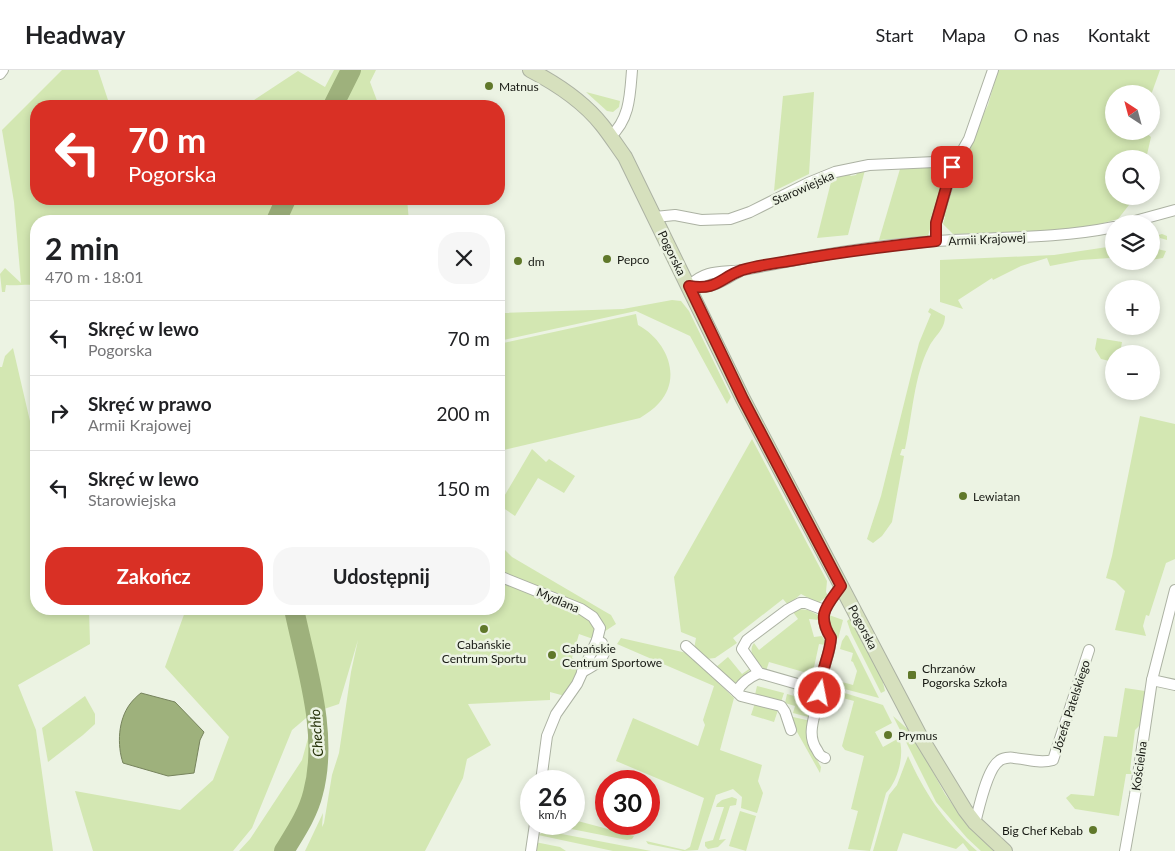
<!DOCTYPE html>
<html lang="pl">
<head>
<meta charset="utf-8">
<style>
  :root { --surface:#fff; --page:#f6f6f6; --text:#202124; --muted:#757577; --line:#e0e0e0; --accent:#d93025 }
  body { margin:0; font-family:Lato,sans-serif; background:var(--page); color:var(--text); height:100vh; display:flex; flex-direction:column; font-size:19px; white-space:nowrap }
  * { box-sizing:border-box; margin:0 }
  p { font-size:16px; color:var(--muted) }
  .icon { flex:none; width:28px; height:28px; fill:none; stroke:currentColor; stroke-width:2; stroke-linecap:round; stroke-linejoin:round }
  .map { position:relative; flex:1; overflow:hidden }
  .panel { position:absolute; left:30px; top:145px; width:475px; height:400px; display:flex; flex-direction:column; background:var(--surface); border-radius:20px; box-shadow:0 2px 8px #0003 }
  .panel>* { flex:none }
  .banner { position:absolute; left:30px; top:30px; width:475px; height:105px; border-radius:20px; box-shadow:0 2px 8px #0003; background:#d93025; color:#fff; overflow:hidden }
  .needle { width:32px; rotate:324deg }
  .fabs { position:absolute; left:1105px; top:15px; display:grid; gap:10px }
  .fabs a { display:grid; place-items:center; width:55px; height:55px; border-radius:50%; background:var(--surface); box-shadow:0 2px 8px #0003; font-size:25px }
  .speed { position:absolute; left:520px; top:700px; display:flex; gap:10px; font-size:25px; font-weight:700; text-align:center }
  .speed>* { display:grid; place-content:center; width:65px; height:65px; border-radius:50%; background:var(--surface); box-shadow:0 2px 8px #0003; line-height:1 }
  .speed small { font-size:12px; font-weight:400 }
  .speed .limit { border:8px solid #d22; background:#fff; color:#111 }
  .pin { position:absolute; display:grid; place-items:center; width:42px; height:42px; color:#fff; margin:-21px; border-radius:10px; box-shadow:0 2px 8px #0006 }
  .me { position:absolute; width:55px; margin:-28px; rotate:11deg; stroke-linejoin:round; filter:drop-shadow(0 0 4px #0008) }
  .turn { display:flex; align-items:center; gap:18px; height:105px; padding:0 15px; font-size:22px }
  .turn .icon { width:65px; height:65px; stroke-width:2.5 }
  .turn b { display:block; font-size:35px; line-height:42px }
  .round { display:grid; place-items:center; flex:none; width:52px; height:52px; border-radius:20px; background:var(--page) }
  .headline { display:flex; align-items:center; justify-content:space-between; height:85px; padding:0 15px }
  h1 { font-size:30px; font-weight:700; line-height:38px }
  .action { display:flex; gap:10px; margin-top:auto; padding:10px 15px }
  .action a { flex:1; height:58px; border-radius:20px; background:var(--accent); color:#fff; font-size:20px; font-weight:700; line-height:58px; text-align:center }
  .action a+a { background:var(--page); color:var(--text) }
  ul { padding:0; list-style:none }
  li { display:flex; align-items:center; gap:15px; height:75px; padding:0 15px; border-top:1px solid var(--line) }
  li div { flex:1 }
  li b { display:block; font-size:19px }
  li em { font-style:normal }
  header { display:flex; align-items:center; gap:30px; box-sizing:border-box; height:70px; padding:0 25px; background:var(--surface); border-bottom:1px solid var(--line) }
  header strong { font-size:24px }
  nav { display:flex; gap:28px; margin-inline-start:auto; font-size:18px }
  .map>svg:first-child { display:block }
  .green { fill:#d3e7b2 }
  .water { fill:#9eb17c; stroke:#76835c }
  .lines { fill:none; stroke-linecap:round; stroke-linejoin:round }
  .river { stroke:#9eb17c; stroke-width:20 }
  .street-casing { stroke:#acb2a3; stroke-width:12 }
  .secondary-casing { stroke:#acb2a3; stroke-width:16 }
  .street { stroke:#fff; stroke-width:10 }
  .secondary { stroke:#d6e0bd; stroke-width:14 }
  .route-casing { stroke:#8d1f18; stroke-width:12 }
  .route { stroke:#d93025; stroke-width:9 }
  .poi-dot { fill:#60782a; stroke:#ecf3e3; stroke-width:2 }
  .labels { text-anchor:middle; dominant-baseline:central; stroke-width:5; stroke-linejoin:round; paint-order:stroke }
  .poi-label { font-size:12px; fill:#171913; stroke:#ecf3e3; text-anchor:start }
  .street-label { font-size:12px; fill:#171913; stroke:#ecf3e3 }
  .water-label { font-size:14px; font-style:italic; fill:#243007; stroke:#ecf3e3 }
</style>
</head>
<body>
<header>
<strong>Headway</strong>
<nav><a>Start</a><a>Mapa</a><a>O nas</a><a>Kontakt</a></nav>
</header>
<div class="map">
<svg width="1175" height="781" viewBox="0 0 1175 781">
  <rect width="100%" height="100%" fill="#ecf3e3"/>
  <g class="green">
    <path d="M62 0H98L110 36H36V129H280L269 151H36V228L35 215C25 214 17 216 6 215L5 222H2L0 204 5 198 21 213 14 132 2 60Z"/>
    <path d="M334 0H347L328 36H245L298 1 325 17Z"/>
    <path d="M359 0H376L370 12 379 36H341Z"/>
    <path d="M998 0H1160L1151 25V24H1114V61H1144L1151 67 1146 89H1114V126H1136L1118 149 1078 160 953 164 943 154 945 147 943 146 958 95 988 35Z"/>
    <path d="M586 22 620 31 619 37 613 42 607 41Z"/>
    <path d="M814 22 809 104 774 121 783 26Z"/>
    <path d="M932 96 942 98 946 104 928 166 879 170 900 99Z"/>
    <path d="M865 100 848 165 817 168 832 108 848 104 851 106 856 105 858 102Z"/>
    <path d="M296 129H407L409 151H285Z"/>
    <path d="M1162 164 1167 166V170L1160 168 1157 179 1166 181 1163 188 1151 190V167Z"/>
    <path d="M1114 176V181H1110V188L1081 190 1050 196 1047 188 1021 196 993 210 992 208 958 230 963 239 940 232V190L1054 185Z"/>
    <path d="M672 230 681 231 689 241 731 327 727 334 690 266 636 241 499 271V243L623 239Z"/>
    <path d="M930 238 945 246C945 260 935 265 929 277 914 305 912 348 905 379H902L900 385 904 386 892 452 882 466 873 473 867 469 881 426 919 273 931 244 928 242Z"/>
    <path d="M636 244 638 255C666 270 683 307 659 333 654 339 647 343 640 348L499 381V274Z"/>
    <path d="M1097 268 1122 272 1120 284H1114V292L1101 289 1095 279Z"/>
    <path d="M13 278 36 377V539H89L90 574 18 615 36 660 53 781H0V297H2L5 286Z"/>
    <path d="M1140 346 1175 354V489L1166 493 1149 546 1146 545 1143 556 1146 566 1115 560 1125 521 1115 511 1106 508 1112 486Z"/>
    <path d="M752 369 827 511 826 522 828 526 818 533 801 524 788 535 783 529 733 568 737 573 715 588 706 589 694 579 696 568 681 562 674 507Z"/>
    <path d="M532 379 546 392 549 389 575 406 564 423 538 408 515 446 499 435Z"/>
    <path d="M499 471 502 477 512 487 604 541 611 545 616 554 593 569 579 564 572 588 579 591 581 595 565 626 550 622V630L468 634 491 675 467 689 463 708 425 781H305L323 743 322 757 324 753 332 705 339 683 351 602 358 570 339 634 324 639 299 539H499Z"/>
    <path d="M186 539H286L312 643 292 660 252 758 233 781H93L75 721 180 740 213 710 229 667 165 597Z"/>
    <path d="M799 539 808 540 818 545 819 550 809 549 814 567 822 566 826 572 825 575 819 574 813 602 818 604 811 611 807 610V603L769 592 766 601C759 593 746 584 754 573L759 580 798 549 793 542Z"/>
    <path d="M829 545 843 550 838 569C833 561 827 554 829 545Z"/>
    <path d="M852 547 880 600 885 621 881 623 851 563 847 551Z"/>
    <path d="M846 565 848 566 879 628 829 615 831 609 853 615 857 601 853 592 851 591 853 583 840 579 842 571Z"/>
    <path d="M621 568 687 583 734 628 720 680 762 695 758 711 763 723 757 743 741 738 742 727 733 719 716 725 698 780 683 781 648 774 646 771 685 780 690 777 704 728 616 691 633 648 698 676 705 655 703 650 714 616 617 574Z"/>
    <path d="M728 587 742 604 749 599 750 600 734 614 715 598Z"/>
    <path d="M757 616 784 623 781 632 755 625Z"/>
    <path d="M829 618 883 635 892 653 875 662 883 677 899 668C905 684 898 711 886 723L870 781 848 779 858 741 851 739 864 686 845 680 842 676 854 631 828 624Z"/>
    <path d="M1125 618 1145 621 1140 655 1135 660 1130 700 1133 704H1126L1119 746 1075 739 1066 728 1071 724 1094 726 1104 666 1117 667Z"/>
    <path d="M807 621 816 628 812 648 793 643 795 636 785 633 787 624 805 629Z"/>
    <path d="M85 626 95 644V654L83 665 48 692 42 658Z"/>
    <path d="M755 633 778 640 774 652 751 645Z"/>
    <path d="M893 646 911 662 945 724 960 745 971 759 995 781H981L967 768 936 732Z"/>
    <path d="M793 647 811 651C805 674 810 677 821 697L820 703 792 653Z"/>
    <path d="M310 661C324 701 300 747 280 781H239L250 769 302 690Z"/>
    <path d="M908 686C926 726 944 751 977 781H969L963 773 956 779 903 763 897 781H873L889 725 897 715Z"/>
    <path d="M732 727 737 729 736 735 730 736 719 770 726 769 718 777 708 779 705 776V772L713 770 724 737H716L717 734 722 730Z"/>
    <path d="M740 741 756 746 746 781 729 776Z"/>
    <path d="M574 750 634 766 632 769 627 770 546 754H574Z"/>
    <path d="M546 761 651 781H613L538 765Z"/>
    <path d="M535 772 560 777 566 781H534Z"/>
  </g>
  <path class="water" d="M141 623 175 632 204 662 200 670 194 703 168 706 123 693C117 675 118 650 130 634 133 630 137 626 141 623Z"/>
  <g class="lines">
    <g class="river">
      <path d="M333 36 351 0"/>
      <path d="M276 151 286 129"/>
      <path d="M284 781C295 763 308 744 313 723 329 664 306 597 294 539"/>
    </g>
    <defs>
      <g id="street">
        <path d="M0 4 3 0"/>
        <path d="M610 67C630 49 630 25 632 0"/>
        <path d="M655 147 675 145 701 150 730 149 750 142 808 113 835 102 869 95 935 92 953 97 969 69 993 0"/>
        <path d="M1124 154 1175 140"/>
        <path d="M936 171V153L953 97"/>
        <path d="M689 216C708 197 725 204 749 199 810 187 873 175 936 171 995 167 1056 169 1114 157"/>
        <path d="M689 216C712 220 719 212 739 202"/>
        <path d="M499 506 581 539 593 547 600 558 597 570 577 614 556 644 547 666 541 711"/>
        <path d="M824 540 806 533H800L787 540 747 570 742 579 759 603 808 617 819 616 829 581 831 568C816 544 827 536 841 516"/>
        <path d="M686 576 737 622"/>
        <path d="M582 602C593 596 602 592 605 580L602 573 597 570"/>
        <path d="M759 603C750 607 741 612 737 622L741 626 781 636 785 642 791 660"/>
        <path d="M1152 610 1175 615"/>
        <path d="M819 616C821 638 803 660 817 680 819 684 820 686 825 688"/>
        <path d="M975 753C979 738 987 699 999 691 1002 688 1010 687 1014 688 1028 689 1040 694 1053 690L1089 580"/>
        <path d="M531 781 535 754"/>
        <path d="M1125 781 1135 725 1152 610 1175 520"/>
      </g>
      <path id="secondary" d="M530 0C557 14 583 31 602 55 610 65 617 76 625 87L743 329 920 666 965 740 975 753 1005 781"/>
    </defs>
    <use href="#street" class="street-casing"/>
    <use href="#secondary" class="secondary-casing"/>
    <use href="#street" class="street"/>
    <use href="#secondary" class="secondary"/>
  </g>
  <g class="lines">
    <defs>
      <path id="route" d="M820 623C819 604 830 586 831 568 816 544 827 536 841 516L743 329 689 216C716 221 720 208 742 200 759 195 778 193 795 190 842 182 889 176 936 171V153L952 97"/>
    </defs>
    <use href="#route" class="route-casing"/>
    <use href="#route" class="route"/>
  </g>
  <g class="poi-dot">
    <circle cx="489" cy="16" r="5"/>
    <circle cx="607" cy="189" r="5"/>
    <circle cx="518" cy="191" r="5"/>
    <circle cx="963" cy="426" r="5"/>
    <circle cx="484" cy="559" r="5"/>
    <circle cx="552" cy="585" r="5"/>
    <rect x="907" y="600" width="10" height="10" rx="2.5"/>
    <circle cx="888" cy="665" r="5"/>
    <circle cx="1093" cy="760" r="5"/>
  </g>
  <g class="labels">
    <g class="poi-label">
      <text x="499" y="16">Matnus</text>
      <text x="617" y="189">Pepco</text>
      <text x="528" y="191">dm</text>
      <text x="973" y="426">Lewiatan</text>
      <text x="484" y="574" text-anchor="middle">Cabańskie<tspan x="484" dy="14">Centrum Sportu</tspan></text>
      <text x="562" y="578">Cabańskie<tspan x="562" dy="14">Centrum Sportowe</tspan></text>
      <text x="922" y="598">Chrzanów<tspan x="922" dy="14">Pogorska Szkoła</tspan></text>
      <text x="898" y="665">Prymus</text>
      <text x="1083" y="760" text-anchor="end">Big Chef Kebab</text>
    </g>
    <g class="street-label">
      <text transform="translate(803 118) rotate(-24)">Starowiejska</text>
      <text transform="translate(987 169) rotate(-3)">Armii Krajowej</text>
      <text transform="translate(672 183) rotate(64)">Pogorska</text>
      <text transform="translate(558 530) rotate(23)">Mydlana</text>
      <text transform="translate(863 557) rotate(62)">Pogorska</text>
      <text transform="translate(1071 636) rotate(-72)">Józefa Patelskiego</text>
      <text transform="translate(1139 696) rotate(-82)">Kościelna</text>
    </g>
    <g class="water-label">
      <text transform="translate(316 663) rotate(-94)">Chechło</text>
    </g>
  </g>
</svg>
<div class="fabs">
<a><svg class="needle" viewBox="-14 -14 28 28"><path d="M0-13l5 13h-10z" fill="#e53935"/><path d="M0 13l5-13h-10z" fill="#757577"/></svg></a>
<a><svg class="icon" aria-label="search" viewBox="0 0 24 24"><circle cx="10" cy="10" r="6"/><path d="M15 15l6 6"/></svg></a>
<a><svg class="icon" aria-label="layers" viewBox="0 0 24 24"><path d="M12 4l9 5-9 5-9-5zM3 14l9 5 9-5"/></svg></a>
<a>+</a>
<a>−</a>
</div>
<div class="speed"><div>26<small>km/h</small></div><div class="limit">30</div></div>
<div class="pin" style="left:952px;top:97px;background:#d93025"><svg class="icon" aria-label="arrive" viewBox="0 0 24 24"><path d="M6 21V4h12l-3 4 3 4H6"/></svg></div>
<svg class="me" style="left:820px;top:623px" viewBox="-20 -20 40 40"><circle r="17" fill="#d93025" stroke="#fff" stroke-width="3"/><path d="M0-11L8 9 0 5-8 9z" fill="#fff"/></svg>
<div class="banner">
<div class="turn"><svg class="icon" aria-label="left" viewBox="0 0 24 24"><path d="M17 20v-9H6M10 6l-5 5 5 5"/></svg><div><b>70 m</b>Pogorska</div></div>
</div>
<section class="panel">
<div class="headline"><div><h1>2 min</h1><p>470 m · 18:01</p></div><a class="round"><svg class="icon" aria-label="close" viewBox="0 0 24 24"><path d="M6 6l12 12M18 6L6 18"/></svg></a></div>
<ul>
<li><svg class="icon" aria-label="left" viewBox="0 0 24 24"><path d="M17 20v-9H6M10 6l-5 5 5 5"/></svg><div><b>Skręć w lewo</b><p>Pogorska</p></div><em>70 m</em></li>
<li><svg class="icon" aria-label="right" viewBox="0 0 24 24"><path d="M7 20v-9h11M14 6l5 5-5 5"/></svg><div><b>Skręć w prawo</b><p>Armii Krajowej</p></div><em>200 m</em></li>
<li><svg class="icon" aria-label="left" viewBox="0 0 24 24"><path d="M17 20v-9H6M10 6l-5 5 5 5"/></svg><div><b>Skręć w lewo</b><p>Starowiejska</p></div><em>150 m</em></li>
</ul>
<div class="action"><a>Zakończ</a><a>Udostępnij</a></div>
</section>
</div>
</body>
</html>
